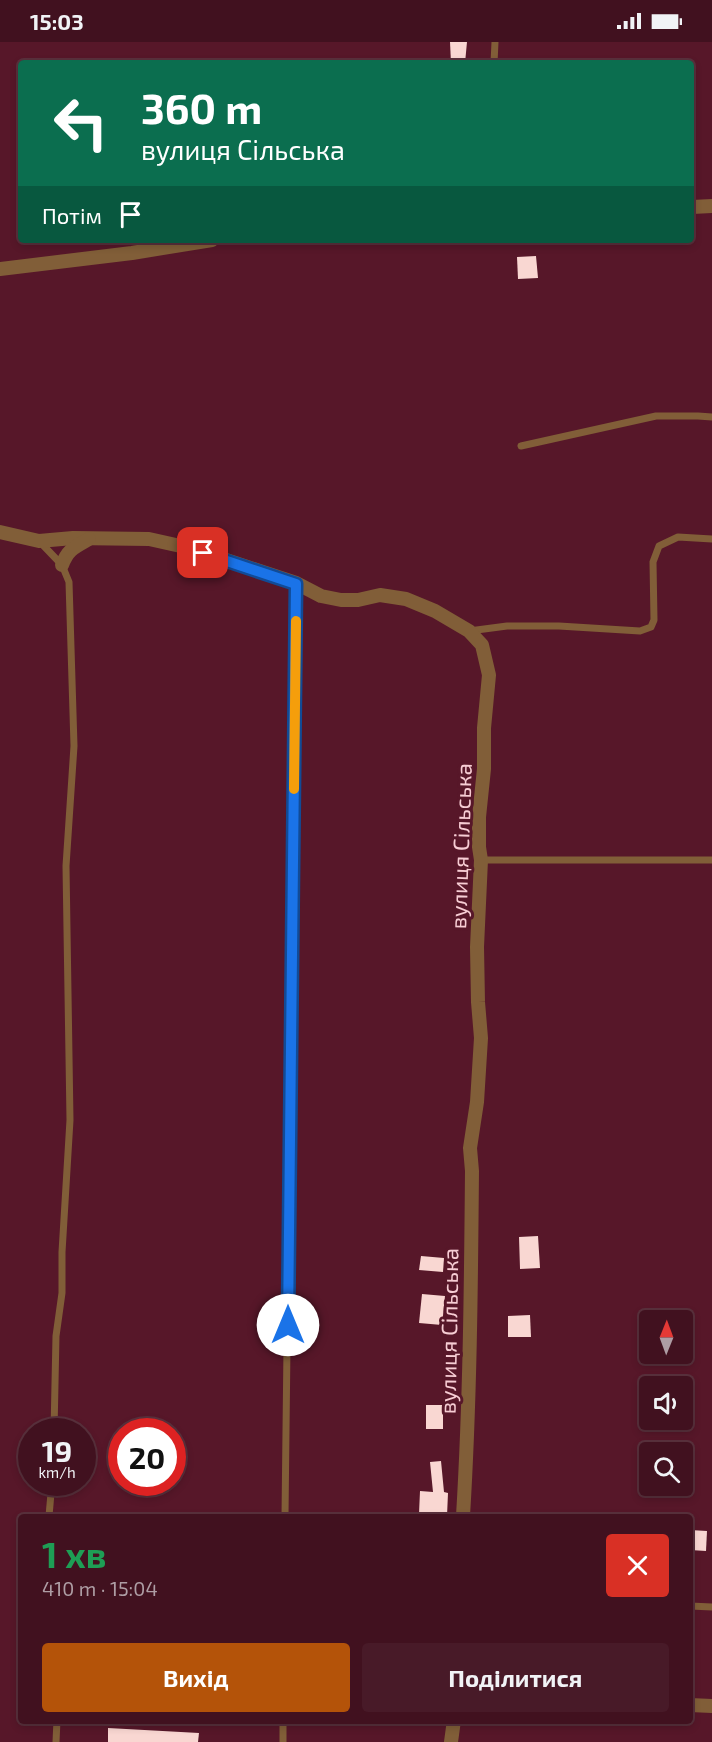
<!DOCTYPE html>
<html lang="uk">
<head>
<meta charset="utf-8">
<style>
  :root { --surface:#41111f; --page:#481a28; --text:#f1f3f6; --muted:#ae9da4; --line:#5a313d; --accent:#b45309 }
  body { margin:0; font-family:"Exo 2",sans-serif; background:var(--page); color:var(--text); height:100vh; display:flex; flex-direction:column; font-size:22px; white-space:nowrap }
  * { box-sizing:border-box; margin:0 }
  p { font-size:20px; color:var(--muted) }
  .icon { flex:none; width:33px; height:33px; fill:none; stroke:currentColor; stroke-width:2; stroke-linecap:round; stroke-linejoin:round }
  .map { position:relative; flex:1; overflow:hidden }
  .sheet { position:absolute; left:18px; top:1472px; width:675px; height:210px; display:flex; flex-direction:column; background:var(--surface); border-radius:6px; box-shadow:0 3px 9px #0003,0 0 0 2px var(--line) }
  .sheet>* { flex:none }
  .hud { position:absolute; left:18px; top:18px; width:676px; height:183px; border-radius:6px; box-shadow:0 3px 9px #0003,0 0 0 2px var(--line); background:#0b6e4f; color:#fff; overflow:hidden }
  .needle { width:39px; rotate:1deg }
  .buttons { position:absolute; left:639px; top:1268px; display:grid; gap:12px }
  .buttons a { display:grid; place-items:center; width:54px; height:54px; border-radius:6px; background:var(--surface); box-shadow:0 3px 9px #0003,0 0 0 2px var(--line); font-size:30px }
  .speed { position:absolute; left:18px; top:1376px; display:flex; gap:12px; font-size:30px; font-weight:700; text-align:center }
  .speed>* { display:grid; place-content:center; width:78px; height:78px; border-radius:50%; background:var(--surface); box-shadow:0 3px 9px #0003,0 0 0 2px var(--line); line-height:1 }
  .speed small { font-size:15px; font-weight:400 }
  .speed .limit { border:9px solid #d22; background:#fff; color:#111 }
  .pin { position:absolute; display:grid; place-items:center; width:51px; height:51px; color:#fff; margin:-26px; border-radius:12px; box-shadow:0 3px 9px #0006 }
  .me { position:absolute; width:66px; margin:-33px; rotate:0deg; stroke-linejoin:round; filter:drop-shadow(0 0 4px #0008) }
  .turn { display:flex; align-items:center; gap:21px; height:126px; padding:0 24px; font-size:27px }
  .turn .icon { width:78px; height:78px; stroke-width:2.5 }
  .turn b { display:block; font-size:42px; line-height:51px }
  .then { display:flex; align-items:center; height:57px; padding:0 24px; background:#0003; gap:12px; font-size:22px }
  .round { display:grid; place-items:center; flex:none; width:63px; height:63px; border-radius:6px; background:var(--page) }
  .headline { display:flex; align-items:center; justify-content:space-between; height:102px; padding:0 24px }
  h1 { font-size:36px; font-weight:700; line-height:45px; color:#1e9e55 }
  .button { display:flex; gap:12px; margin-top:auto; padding:12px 24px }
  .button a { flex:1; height:69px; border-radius:6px; background:var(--accent); color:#fff; font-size:24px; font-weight:700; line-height:69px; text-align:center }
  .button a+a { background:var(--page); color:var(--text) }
  .status { display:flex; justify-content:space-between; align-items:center; height:42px; padding:0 30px; background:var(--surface); direction:ltr }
  .status svg { height:16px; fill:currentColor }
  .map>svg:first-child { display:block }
  .building { fill:#f9d7d2 }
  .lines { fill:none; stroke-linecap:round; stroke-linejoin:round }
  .service { stroke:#815e38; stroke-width:7 }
  .minor { stroke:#815e38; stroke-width:14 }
  .route-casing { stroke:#114b97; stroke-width:15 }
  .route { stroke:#1a73e8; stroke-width:10 }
  .slow { stroke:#f59e0b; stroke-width:10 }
  .labels { text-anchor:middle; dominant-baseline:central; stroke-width:6; stroke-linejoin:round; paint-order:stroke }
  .street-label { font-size:22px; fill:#f7cdd4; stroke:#571729 }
</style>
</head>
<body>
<div class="status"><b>15:03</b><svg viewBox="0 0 49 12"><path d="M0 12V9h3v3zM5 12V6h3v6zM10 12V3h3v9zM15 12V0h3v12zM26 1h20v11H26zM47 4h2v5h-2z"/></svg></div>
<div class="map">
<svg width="712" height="1700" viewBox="0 0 712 1700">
  <rect width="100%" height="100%" fill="#571729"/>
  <g class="building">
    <path d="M450 0H467L465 21H451Z"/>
    <path d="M536 214 538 236 518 237 517 215Z"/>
    <path d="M538 1194 540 1226 520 1227 519 1195Z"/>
    <path d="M421 1214 444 1216 443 1230 419 1228Z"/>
    <path d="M422 1252 445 1254 442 1283 419 1281Z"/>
    <path d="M530 1273 531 1295H508V1274Z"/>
    <rect x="426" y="1363" width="17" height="24"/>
    <path d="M441 1419 444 1450 448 1451 447 1474 419 1472 420 1449 433 1450 430 1420Z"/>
    <path d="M690 1488 707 1489 706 1509 690 1508Z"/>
    <path d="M108 1686 199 1691 198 1700H108Z"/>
  </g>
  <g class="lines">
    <g class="service">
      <path d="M494 21 495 0"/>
      <path d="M521 404 656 374H698L712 375"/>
      <path d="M40 500 62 523 69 540 74 704 66 824 70 1078 62 1210V1251L56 1294 54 1389"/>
      <path d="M469 589 507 584H559L640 589 651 585 654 578 653 520 659 504 678 495 712 497"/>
      <path d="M481 818H712"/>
      <path d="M49 1474 52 1440"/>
      <path d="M285 1474 296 541"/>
      <path d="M690 1564 712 1565"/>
      <path d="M56 1700 57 1678"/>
      <path d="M283 1700V1678"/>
    </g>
    <g class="minor">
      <path d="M692 165 712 164"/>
      <path d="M0 227 132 211 212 198"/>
      <path d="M0 490 39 499 73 496 149 497 185 505 220 516 296 541 321 554 341 558H358L380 553 406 557 435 569 469 589 482 603 489 633 484 686V727L479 775V805L481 818 477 905 478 960 481 996 477 1060 470 1106 472 1129C471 1244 470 1359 463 1474"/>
      <path d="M62 523C68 507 75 505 89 497"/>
      <path d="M690 1663 712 1664"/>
      <path d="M451 1700 454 1678"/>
    </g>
  </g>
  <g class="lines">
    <defs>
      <path id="route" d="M203 511 296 542 288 1283"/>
    </defs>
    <use href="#route" class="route-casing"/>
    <use href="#route" class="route"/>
    <path class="slow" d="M294 747 296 579"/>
  </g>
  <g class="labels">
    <g class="street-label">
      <text transform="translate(460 804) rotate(-88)">вулиця Сільська</text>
      <text transform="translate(448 1289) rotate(-89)">вулиця Сільська</text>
    </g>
  </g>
</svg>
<div class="buttons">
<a><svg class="needle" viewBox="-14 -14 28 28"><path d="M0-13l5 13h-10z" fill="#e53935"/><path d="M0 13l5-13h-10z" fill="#ae9da4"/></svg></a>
<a><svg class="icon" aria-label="sound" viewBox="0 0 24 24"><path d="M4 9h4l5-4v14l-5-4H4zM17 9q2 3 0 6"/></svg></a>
<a><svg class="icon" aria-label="search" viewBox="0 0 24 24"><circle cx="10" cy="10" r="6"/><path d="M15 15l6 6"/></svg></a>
</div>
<div class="speed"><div>19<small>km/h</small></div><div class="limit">20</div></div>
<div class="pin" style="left:203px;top:511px;background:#d93025"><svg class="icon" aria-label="arrive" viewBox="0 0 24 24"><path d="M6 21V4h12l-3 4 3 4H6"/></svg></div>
<svg class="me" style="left:288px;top:1283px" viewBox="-20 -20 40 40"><circle r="19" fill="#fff"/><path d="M0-13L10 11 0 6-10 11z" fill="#1a73e8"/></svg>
<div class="hud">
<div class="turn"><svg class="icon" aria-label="left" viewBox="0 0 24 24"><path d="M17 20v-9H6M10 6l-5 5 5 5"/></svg><div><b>360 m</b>вулиця Сільська</div></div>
<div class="then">Потім<svg class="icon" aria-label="arrive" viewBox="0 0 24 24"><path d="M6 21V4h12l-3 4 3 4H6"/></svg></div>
</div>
<section class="sheet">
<div class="headline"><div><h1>1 хв</h1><p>410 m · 15:04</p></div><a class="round" style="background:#d93025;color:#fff"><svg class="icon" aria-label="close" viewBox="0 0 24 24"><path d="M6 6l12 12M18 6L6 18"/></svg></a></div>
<div class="button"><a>Вихід</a><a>Поділитися</a></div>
</section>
</div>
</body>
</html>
